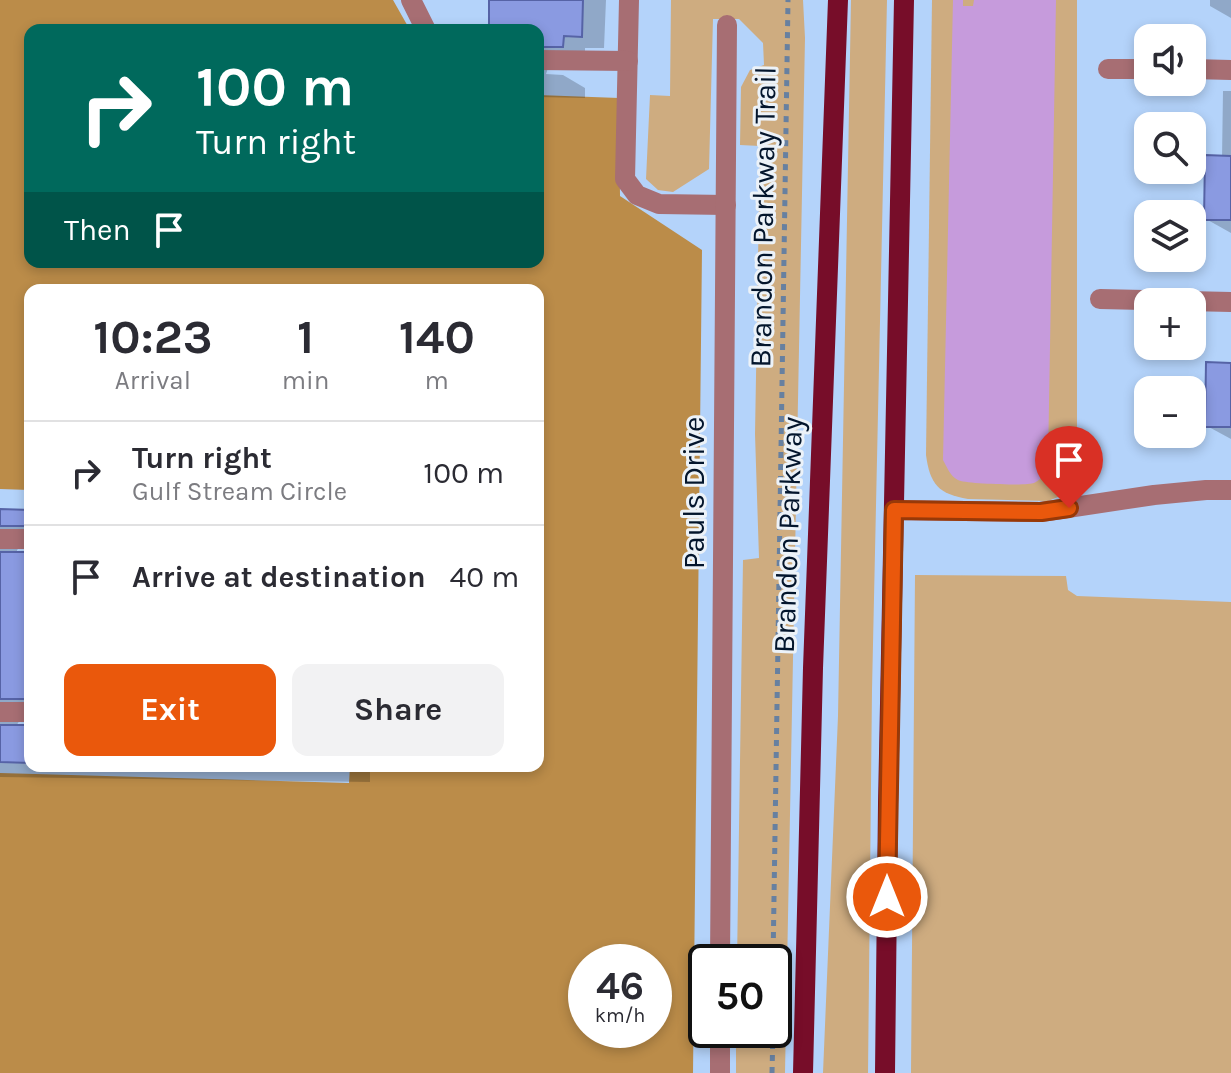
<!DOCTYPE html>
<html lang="en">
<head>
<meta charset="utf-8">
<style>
  :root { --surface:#fff; --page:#f2f2f3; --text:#2b2b33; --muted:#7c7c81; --line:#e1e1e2; --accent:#ea580c }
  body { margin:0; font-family:Karla,sans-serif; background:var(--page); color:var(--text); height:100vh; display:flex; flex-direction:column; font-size:30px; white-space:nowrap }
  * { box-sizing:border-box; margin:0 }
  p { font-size:26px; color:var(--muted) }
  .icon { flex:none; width:44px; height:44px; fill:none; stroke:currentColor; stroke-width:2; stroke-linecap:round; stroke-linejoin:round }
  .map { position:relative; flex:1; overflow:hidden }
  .sheet { position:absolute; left:24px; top:284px; width:520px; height:488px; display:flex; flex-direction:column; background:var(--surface); border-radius:16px; box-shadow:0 4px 12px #0003 }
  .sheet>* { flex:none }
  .top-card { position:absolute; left:24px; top:24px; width:520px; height:244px; border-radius:16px; box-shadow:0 4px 12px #0003; background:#00695c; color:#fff; overflow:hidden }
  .buttons { position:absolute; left:1134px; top:24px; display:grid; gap:16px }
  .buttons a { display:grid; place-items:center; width:72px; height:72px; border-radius:16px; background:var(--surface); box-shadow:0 4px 12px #0003; font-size:40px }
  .speed { position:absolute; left:568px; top:944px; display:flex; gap:16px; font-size:40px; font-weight:700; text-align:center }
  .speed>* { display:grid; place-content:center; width:104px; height:104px; border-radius:50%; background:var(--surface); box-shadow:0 4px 12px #0003; line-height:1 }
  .speed small { font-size:20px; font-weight:400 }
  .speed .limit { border:4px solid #111; border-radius:12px; background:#fff; color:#111 }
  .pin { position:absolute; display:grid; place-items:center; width:68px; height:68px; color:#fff; margin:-82px -34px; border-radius:50% 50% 50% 0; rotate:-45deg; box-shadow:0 0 8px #0007 }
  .pin .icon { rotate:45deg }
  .me { position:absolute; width:88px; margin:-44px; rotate:0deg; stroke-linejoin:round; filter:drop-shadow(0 0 6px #0008) }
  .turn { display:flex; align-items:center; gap:28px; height:168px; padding:0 40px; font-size:36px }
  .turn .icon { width:104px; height:104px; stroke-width:2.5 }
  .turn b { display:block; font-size:56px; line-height:68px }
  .then { display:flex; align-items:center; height:76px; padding:0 40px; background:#0003; gap:16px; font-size:30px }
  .eta { display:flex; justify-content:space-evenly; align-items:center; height:136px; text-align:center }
  .eta b { font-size:48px; font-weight:700; line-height:56px }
  .primary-button { display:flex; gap:16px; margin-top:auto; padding:16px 40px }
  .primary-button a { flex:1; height:92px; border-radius:16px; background:var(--accent); color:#fff; font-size:32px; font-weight:700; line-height:92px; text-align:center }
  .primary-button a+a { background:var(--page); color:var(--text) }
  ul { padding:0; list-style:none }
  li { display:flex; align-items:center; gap:24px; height:104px; padding:0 40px; border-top:2px solid var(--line) }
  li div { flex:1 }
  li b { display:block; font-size:30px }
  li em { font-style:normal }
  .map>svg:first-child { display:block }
  .green { fill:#ceac80 }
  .forest { fill:#bb8c49; fill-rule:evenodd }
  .water { fill:#c69bdc }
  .shadow { fill:#0003 }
  .building { fill:#8a9ae1; stroke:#5663a6; stroke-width:2 }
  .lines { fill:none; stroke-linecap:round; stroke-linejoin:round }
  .path { stroke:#6780a0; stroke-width:5; stroke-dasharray:6 6; stroke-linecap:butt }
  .minor { stroke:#a76e73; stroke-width:20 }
  .major { stroke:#770d29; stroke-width:20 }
  .route-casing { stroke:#983908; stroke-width:20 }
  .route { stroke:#ea580c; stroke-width:14 }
  .labels { text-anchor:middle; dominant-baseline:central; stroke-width:6; stroke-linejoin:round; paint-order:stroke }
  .street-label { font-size:30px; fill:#03152c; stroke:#ecf2f8 }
</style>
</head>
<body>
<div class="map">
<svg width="1231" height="1073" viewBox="0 0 1231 1073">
  <rect width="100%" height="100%" fill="#b4d3fa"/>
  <g class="green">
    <path d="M671 0H803L805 38 785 1073H736V1030H774V962H737L743 560 759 558 755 434 760 146 740 145 741 87 750 70 764 65 763 43 739 19H713L709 169 673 192 658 190 646 179 650 95 670 96Z"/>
    <path d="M851 0H887L872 690 868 1073H823L838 716Z"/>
    <path d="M932 0H1077V483L1063 495 1048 501 968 499C938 494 930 484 926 455Z"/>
    <path d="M915 575 1066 576 1068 590 1077 596 1231 602V1073H911Z"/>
  </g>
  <path class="forest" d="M0 0H393L410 30H30V262H538V95L619 98 620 196 702 250 693 1073H0V773L349 783 350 766H538V290H30V490L0 489ZM586 962H654V1030H586Z"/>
  <path class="water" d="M953 0H963V6H973L974 0H1056L1048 462C1046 471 1043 479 1034 483 1027 486 965 484 958 480 950 476 947 467 943 460Z"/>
  <g class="shadow">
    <path d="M491 0H606L604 48H585V59L549 65 546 74 563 75 585 88V98L538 97V30H491Z"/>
    <path d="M1210 0H1231V18L1210 6Z"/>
    <path d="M1223 91H1231V233L1206 219 1222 158Z"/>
    <path d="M1231 365V439L1207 426Z"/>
    <path d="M0 511 30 512V543H24L17 550V553H30V714L22 717 16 726 30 727V766H370V782L0 777Z"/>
  </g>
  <g class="building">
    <path d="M489 0H583L582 37 564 36 563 47H538V30H489Z"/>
    <path d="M1205 155 1231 156V220H1204Z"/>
    <path d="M1206 362 1231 363V427H1205Z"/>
    <path d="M0 509 30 510V526H0Z"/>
    <rect x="0" y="552" width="30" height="147"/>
    <path d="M0 725H30V763L0 762Z"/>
  </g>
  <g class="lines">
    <g class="path">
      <path d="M773 962 788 0"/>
      <path d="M772 1073 773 1030"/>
    </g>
    <g class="minor">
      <path d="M411 0 426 30"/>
      <path d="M629 0 625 179 637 195 659 204 726 205"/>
      <path d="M538 60 628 61"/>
      <path d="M1108 69H1148"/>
      <path d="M1192 69 1231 70"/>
      <path d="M1100 299 1231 302"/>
      <path d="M894 510 1041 512 1154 495 1206 490H1231"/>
      <path d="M0 539H30"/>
      <path d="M0 712H30"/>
      <path d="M720 962 727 25"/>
      <path d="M720 1073V1030"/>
    </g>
    <g class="major">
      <path d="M803 1073 813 668 838 0"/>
      <path d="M885 1073 888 804 904 0"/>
    </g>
  </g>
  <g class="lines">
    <defs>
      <path id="route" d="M887 897 894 510 1041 512 1069 508"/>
    </defs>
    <use href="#route" class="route-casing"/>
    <use href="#route" class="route"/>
  </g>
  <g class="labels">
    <g class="street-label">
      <text transform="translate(763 217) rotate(-89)">Brandon Parkway Trail</text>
      <text transform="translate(694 493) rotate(-90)">Pauls Drive</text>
      <text transform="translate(788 535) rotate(-88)">Brandon Parkway</text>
    </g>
  </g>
</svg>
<div class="buttons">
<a><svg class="icon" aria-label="sound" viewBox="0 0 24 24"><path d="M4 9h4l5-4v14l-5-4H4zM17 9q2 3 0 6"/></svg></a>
<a><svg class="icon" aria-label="search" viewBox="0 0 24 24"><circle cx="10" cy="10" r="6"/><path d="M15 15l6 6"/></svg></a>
<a><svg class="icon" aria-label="layers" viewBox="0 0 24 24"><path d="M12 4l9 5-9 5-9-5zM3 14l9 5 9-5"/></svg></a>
<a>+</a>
<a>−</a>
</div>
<div class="speed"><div>46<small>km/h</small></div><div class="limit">50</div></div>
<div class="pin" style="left:1069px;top:508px;background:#d93025"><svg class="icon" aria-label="arrive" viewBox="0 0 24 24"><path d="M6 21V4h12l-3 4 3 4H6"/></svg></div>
<svg class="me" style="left:887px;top:897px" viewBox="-20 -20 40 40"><circle r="17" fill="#ea580c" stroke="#fff" stroke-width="3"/><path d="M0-11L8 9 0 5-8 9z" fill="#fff"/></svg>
<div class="top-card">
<div class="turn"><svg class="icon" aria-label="right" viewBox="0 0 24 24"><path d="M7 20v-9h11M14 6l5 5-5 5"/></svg><div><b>100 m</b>Turn right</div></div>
<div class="then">Then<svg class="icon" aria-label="arrive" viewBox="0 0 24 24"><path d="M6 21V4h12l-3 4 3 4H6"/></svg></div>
</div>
<section class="sheet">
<div class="eta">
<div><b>10:23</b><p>Arrival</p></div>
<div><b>1</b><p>min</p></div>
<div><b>140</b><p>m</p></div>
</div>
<ul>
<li><svg class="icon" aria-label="right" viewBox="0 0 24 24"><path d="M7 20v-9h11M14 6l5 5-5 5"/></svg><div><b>Turn right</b><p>Gulf Stream Circle</p></div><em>100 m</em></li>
<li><svg class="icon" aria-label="arrive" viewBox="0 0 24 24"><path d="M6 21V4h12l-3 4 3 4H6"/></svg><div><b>Arrive at destination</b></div><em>40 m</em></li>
</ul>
<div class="primary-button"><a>Exit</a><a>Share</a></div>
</section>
</div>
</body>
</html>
